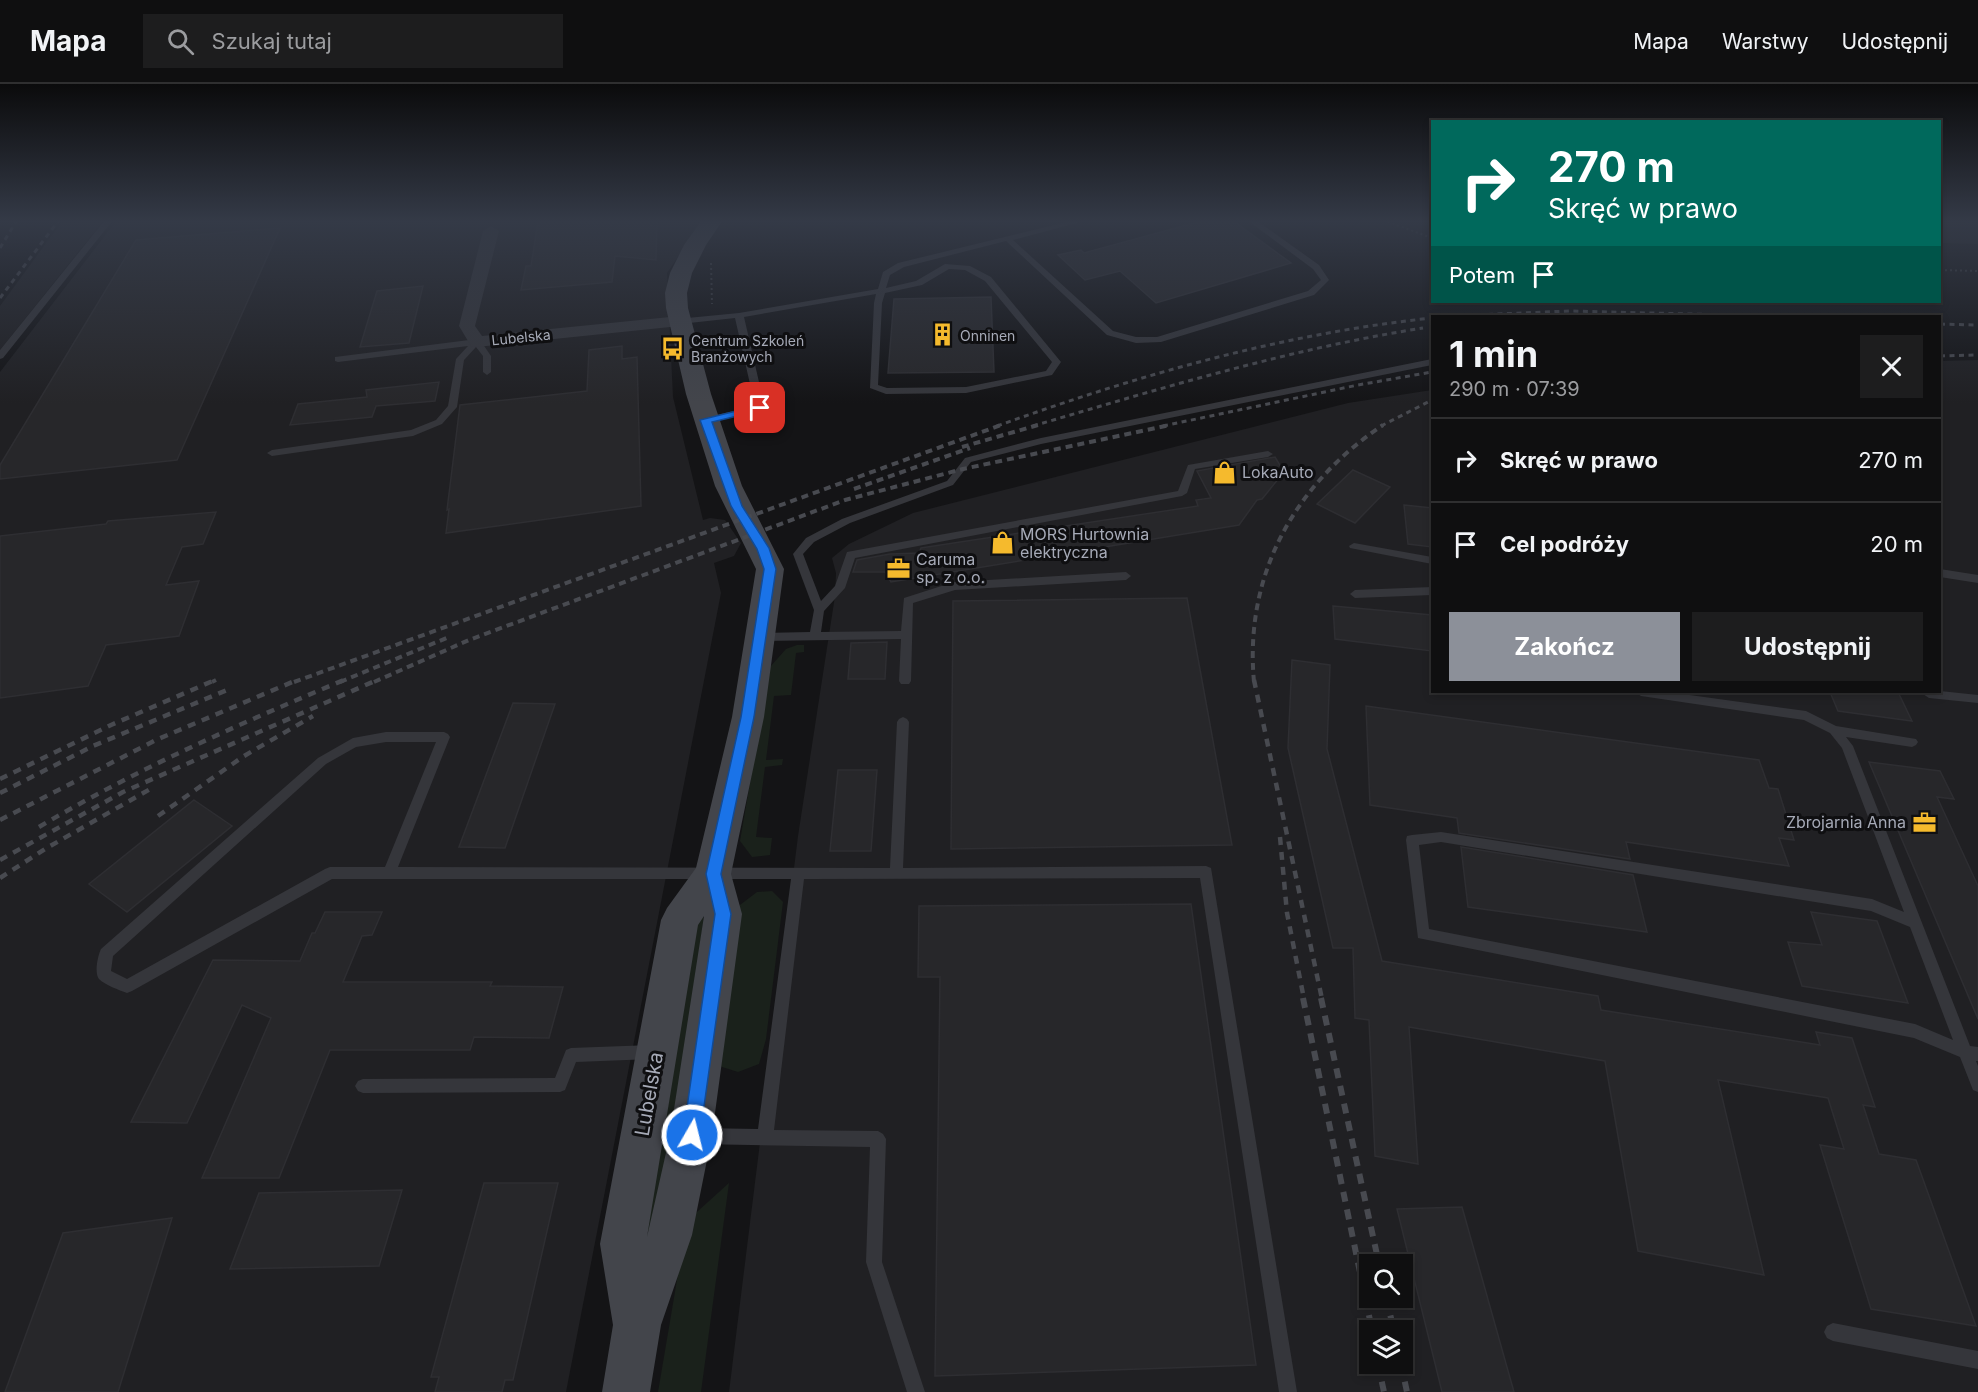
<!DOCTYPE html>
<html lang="pl">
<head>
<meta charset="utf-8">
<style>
  :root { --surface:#0f0f10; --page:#1d1d1e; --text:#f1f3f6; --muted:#9b9c9f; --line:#2f2f30; --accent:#8c9099 }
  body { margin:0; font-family:Inter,sans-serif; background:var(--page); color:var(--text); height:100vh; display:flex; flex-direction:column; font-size:22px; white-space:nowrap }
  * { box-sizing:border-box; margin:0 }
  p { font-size:20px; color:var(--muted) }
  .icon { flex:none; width:33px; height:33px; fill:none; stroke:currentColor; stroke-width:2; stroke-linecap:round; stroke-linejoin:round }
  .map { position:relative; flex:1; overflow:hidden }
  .sheet { position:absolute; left:1431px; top:231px; width:510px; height:378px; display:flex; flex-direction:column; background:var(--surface); border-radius:0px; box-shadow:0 3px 9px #0003,0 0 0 2px var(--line) }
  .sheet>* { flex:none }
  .hud { position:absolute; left:1431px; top:36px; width:510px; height:183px; border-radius:0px; box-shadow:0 3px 9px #0003,0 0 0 2px var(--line); background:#00695c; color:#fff; overflow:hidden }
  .tools { position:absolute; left:1359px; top:1170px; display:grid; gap:12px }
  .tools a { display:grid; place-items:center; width:54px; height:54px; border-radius:0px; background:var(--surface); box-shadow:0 3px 9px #0003,0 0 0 2px var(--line); font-size:30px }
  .pin { position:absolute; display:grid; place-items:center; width:51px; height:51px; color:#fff; margin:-26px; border-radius:12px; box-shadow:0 3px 9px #0006 }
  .me { position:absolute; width:66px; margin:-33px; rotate:8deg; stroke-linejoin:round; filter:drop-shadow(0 0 4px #0008) }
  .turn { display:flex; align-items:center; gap:21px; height:126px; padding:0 18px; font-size:27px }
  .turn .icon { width:78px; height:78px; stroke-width:2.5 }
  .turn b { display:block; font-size:42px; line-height:51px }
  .then { display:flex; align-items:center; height:57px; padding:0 18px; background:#0003; gap:12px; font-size:22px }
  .round { display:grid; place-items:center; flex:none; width:63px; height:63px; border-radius:0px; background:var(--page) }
  .head { display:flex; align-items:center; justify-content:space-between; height:102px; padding:0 18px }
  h1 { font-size:36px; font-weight:700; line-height:45px }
  .primary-button { display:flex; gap:12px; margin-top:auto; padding:12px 18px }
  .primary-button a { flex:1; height:69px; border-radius:0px; background:var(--accent); color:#fff; font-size:24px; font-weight:700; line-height:69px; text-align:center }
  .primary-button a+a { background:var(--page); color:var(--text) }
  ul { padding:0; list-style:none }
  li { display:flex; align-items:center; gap:18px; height:84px; padding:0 18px; border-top:2px solid var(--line) }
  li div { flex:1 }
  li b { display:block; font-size:22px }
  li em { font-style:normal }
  header { display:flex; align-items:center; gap:36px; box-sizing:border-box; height:84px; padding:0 30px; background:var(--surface); border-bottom:2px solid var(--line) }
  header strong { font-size:28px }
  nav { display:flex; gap:33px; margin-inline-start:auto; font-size:21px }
  .search { width:420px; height:54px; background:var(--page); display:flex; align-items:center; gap:15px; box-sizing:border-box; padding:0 21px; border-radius:0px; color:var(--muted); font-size:22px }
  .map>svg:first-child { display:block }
  .built { fill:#202023; fill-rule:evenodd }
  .green { fill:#1a211b }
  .building { fill:#27272a; stroke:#2e2e32; stroke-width:1.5 }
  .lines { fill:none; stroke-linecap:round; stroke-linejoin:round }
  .path { stroke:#3b3d42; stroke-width:2; stroke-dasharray:2 3; stroke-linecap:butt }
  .lane { fill:#35363b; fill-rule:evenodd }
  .street { fill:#35363b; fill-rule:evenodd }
  .secondary { fill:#43454b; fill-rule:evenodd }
  .rail-far3 { stroke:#484a50; stroke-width:3; stroke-dasharray:5 4.5; stroke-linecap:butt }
  .rail-far2 { stroke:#484a50; stroke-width:4; stroke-dasharray:7 5; stroke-linecap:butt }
  .rail-far1 { stroke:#484a50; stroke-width:4.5; stroke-dasharray:8 7; stroke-linecap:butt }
  .rail { stroke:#484a50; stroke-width:6; stroke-dasharray:10 8; stroke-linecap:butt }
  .route { fill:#1a73e8; stroke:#114b97; stroke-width:1.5 }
  .labels { text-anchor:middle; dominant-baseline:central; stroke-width:6; stroke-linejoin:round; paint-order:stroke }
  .far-poi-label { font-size:14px; fill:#a6aab7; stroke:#0f0f11; text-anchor:start }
  .far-street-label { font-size:14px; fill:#a6aab7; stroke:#0f0f11 }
  .poi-label { font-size:16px; fill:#a6aab7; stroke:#0f0f11; text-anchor:start }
  .near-street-label { font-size:20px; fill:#a6aab7; stroke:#0f0f11 }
</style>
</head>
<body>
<header>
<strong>Mapa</strong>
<div class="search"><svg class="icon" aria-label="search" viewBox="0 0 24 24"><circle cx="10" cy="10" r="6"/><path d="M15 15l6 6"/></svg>Szukaj tutaj</div>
<nav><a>Mapa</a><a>Warstwy</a><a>Udostępnij</a></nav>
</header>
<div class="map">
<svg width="1978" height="1308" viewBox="0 0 1978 1308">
  <rect width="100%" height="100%" fill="#141416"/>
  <g class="built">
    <path d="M63 136H104L0 266V222Z"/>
    <path d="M117 136H703L667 189 673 313 703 436 710 434 725 436 741 459 734 472 714 479 721 509 566 1308H0V288Z"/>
    <path d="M1940 136H1978V160L1940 159Z"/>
    <path d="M1978 276V1308H729L798 752 835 512 836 489 832 474 849 460 913 429 1348 319 1432 306V608H1940V277ZM1370 1180H1402V1214H1370ZM1370 1246H1402V1280H1370Z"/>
  </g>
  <g class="green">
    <path d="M797 561H804V568L796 569 791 611 774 612 766 676 783 675 782 681 765 683 756 753 772 754 770 771 752 773 740 757 770 583 786 565Z"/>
    <path d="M772 807 783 818 766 955 759 980 738 988 719 982 736 824 757 808Z"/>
    <path d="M706 817 661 1157 641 1195 690 839Z"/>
    <path d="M729 1099 701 1308H658L687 1137Z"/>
  </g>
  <g class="building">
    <path d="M560 136H657L656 176 615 172 612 198 521 206 526 182H531L538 138Z"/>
    <path d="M1205 136H1232L1291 179 1156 219 1120 187 1085 196 1058 171 1081 166 1084 169Z"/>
    <path d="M280 144 177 376 0 395V381L136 156Z"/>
    <path d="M423 202 409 259 360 263 377 207Z"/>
    <path d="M991 213 994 288 888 289 894 215Z"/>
    <path d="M622 262V275L637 273 641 422 446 449 449 425 447 426 460 321 587 307 589 266Z"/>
    <path d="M439 298 435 317 376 322 372 333 290 341 298 320 367 313 366 306Z"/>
    <path d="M1275 373 1284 388 1262 415 1257 416 1239 441 891 498 885 488H853L857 476 890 470 919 469 921 464 1198 422 1196 416 1211 414 1197 387Z"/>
    <path d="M1353 386 1390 403 1355 439 1317 420Z"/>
    <path d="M1404 421 1432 424V463L1408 460Z"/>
    <path d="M216 428 203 460 182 463 166 501 199 497 179 552 106 561 88 602 0 614V452L106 440 108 437Z"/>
    <path d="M1187 514 1232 761 951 765 953 517Z"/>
    <path d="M1333 522 1432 531V567L1335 555Z"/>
    <path d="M887 558 885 595H848L851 559Z"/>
    <path d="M1292 576 1330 581 1327 665 1382 877 1598 912 1601 926 1820 961 1816 948 1852 954 1875 1023 1863 1021 1879 1070 1916 1076 1976 1242 1871 1225 1820 1061 1844 1065 1828 1014 1718 996 1764 1191 1638 1167 1605 977 1409 943 1418 1080 1375 1072 1369 936 1355 934 1353 864H1333L1288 664Z"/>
    <path d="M1830 608H1898L1912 637 1838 627Z"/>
    <path d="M513 619 555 620 505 764 459 763Z"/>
    <path d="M1366 622 1759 676 1769 704 1778 705 1794 756 1779 754 1789 782 1626 758 1630 775 1459 749 1457 734 1370 721Z"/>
    <path d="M1869 678 1940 687 1954 715 1937 713 1978 802V935Z"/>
    <path d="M838 686H877L871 767H830Z"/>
    <path d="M194 716 232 742 127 828 89 800Z"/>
    <path d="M1461 763 1633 791 1647 848 1468 823Z"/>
    <path d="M1191 820 1256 1281 935 1292 940 893H918L919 822Z"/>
    <path d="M325 828H382L372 851 362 852 343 898H492L490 902 563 903 549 954 474 953 470 966H330L279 1094H202L271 934 242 921 187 1039 131 1038 213 876 300 877 312 849H315Z"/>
    <path d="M1811 828 1877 837 1908 919 1802 902 1788 858 1822 861Z"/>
    <path d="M484 1099H558L513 1296H505L502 1308H435L439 1293H431Z"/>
    <path d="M402 1106 379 1182 230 1185 259 1109Z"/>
    <path d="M1462 1123 1514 1308H1442L1397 1125Z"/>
    <path d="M172 1134 118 1308H5L63 1149Z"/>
  </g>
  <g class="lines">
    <g class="path">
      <path d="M1383 136 1432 154"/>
      <path d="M711 179 712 220"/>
      <path d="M1940 186 1978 187"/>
    </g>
    <g class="lane">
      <path d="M105 136H113L3 274 0 275V266Z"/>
      <path d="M1075 136H1088L1013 156 1113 247 1136 253H1157L1308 207 1321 196 1313 185 1247 136H1256L1319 181 1329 196 1314 211 1161 258 1136 259 1107 251 1006 157 904 183 890 191 886 204 916 197 945 180 970 182 991 193 1061 278 1052 291 966 309 886 310 870 304 874 219 876 210 744 233 765 324 763 326 706 339 701 336 703 334 755 322 735 234 680 240 676 237 677 235 739 229 878 205 883 188 898 179ZM949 185 965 186 985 197 1052 278 1046 287 966 303 887 304 878 301 882 219 885 209 922 201Z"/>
      <path d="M477 255 480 256 491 272V288L487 291 483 288V272L476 263 464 276 457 323 442 340 413 352 272 372 267 369 272 366 411 346 436 336 448 322 456 275 468 262 338 278 335 277V273Z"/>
      <path d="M1432 275V281L1041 360 971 378 953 401 850 439 814 458 803 470 821 517 835 502 847 468 1178 407 1188 381 1268 367 1273 370 1268 373 1195 385 1187 409 1182 412 855 474 845 504 824 527 821 548 901 547 904 514 954 498 1126 488 1131 492 1126 496 955 506 913 519 911 597 909 600H901L899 597 901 555 761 557 755 553 761 549 810 548 814 526 793 470 806 454 842 435 947 397 965 374 1041 354Z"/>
      <path d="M1354 459 1432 473V480L1350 464 1349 462Z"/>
      <path d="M1940 485 1978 491V499L1940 493Z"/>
      <path d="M1432 503V511L1355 514 1350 510 1355 506Z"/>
      <path d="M1940 607 1978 611V619L1929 614 1923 610 1925 608Z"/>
      <path d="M1635 608H1668L1806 627 1836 642 1916 655 1918 658 1916 661 1912 663 1846 653 1853 662 1970 962 1978 963V977H1976L1978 982V1008L1973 1006 1960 973 1914 954 1418 854 1406 756 1407 752 1412 751 1441 748 1872 815 1904 828 1842 664 1830 649 1804 636 1641 612ZM1441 758 1871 827 1910 843 1953 956 1915 940 1429 845 1419 761Z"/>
      <path d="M903 633 907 635 909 638 903 784 1206 782 1211 784 1297 1308H1279L1200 794 804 795 774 1046 878 1047 883 1050 886 1055 882 1178 925 1308H907L866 1178 870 1063 697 1060 692 1057 689 1052 692 1047 697 1044 758 1045 791 795H332L132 907 127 909C119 906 105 901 99 895 94 889 98 871 101 865L318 674 353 654 386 648H444L448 650 450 653 398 783 890 784 897 638 899 635ZM386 658H436L385 783H330L325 785 127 895 111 887 113 872 326 680 356 663Z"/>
      <path d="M652 961 657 963 659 968 657 973 652 975 576 978 565 1006 560 1008 363 1009 358 1007 355 1002 358 997 363 995 555 994 566 966 571 964Z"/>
      <path d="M1833 1239 1978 1267V1285L1833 1257 1827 1254 1824 1248 1827 1242Z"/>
    </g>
    <path class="street" d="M491 142 499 147 475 242 482 252 680 232 688 237 680 242 477 263 471 262 459 242 483 147Z"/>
    <path class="secondary" d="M702 136H723L706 161 692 189 687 209 688 224 711 310 742 402 784 485 764 633 731 790 742 830 712 1051 692 1151 661 1241 650 1308H602L613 1241 600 1160 661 836 667 824 696 784 732 633 756 485 715 402 686 310 666 224 665 209 670 189 684 161ZM704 832 670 1051 647 1153 698 841Z"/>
    <g class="rail-far3">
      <path d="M0 164 17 136"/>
      <path d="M0 214 59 136"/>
      <path d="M1450 232 1569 227 1770 232"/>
      <path d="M1940 240 1978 241"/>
      <path d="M1940 272 1978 271"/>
      <path d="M997 342C1139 291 1281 250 1432 234"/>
      <path d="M1033 342C1162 304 1290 265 1423 244"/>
      <path d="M1163 342 1358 301 1432 288"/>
      <path d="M1381 342 1432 316"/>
    </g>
    <g class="rail-far2">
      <path d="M962 363 1038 341"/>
      <path d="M854 405 970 364"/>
      <path d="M212 598 216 596"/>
      <path d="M294 598 1001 341"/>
      <path d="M340 598 449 553"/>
      <path d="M374 598 469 556 845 416 963 385 1170 341"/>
      <path d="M1254 598C1244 490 1295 400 1383 341"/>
    </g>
    <g class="rail-far1">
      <path d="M1254 596 1322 915"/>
      <path d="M0 695 111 641 215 596"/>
      <path d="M0 709 93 662 227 606"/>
      <path d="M158 732 244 672 313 632"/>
      <path d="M0 736 156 656 297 596"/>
      <path d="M39 743C137 685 239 640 344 596"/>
      <path d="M1280 753 1287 829 1304 915"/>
      <path d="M0 776 123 708 377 596"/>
      <path d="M0 794 45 765 152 704"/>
    </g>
    <g class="rail">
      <path d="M1303 914 1372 1246"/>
      <path d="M1321 914 1379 1180"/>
      <path d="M1386 1214 1394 1246"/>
      <path d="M1378 1280 1384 1308"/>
      <path d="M1401 1280 1407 1308"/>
    </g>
  </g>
  <linearGradient id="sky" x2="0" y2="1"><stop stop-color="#0b0b0c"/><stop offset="0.43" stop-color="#343a47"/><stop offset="1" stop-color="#343a47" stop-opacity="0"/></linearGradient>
  <rect width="1978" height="319" fill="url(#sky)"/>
  <path class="route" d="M760 321 765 324 763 326 712 338 742 422 769 464 776 485 754 633 721 790 731 830 700 1051 698 1058 692 1060 685 1058 683 1051 715 830 706 790 741 633 764 485 757 465 731 422 700 336Z"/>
  <defs>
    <symbol id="building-bare" viewBox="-9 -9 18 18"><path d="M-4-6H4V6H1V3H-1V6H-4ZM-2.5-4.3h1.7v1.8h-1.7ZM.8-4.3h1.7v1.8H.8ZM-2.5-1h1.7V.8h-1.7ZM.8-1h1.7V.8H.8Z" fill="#f5ba2d" stroke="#0f0f11" stroke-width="2.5" paint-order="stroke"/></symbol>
    <symbol id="bus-bare" viewBox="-9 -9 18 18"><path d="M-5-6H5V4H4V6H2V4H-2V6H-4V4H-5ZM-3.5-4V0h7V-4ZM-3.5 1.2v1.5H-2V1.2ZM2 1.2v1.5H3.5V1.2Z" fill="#f5ba2d" stroke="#0f0f11" stroke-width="2.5" paint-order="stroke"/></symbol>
    <symbol id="shop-bare" viewBox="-9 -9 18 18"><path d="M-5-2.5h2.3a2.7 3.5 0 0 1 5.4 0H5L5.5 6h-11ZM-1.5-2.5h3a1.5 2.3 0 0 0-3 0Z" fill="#f5ba2d" stroke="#0f0f11" stroke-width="2.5" paint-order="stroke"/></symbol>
    <symbol id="office-bare" viewBox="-9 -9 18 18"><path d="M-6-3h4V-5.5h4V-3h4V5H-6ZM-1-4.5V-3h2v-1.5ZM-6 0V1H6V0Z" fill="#f5ba2d" stroke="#0f0f11" stroke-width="2.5" paint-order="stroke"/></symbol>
  </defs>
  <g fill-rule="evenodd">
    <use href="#building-bare" x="926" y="234" width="33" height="33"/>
    <use href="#bus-bare" x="656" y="248" width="33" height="33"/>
    <use href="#shop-bare" x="1208" y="372" width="33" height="33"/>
    <use href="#shop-bare" x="986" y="442" width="33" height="33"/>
    <use href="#office-bare" x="882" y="468" width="33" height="33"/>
    <use href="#office-bare" x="1908" y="722" width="33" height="33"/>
  </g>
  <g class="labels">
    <g class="far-poi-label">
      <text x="960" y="251">Onninen</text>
      <text x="691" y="256">Centrum Szkoleń<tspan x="691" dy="16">Branżowych</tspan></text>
    </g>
    <g class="far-street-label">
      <text transform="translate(521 253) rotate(-6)">Lubelska</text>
    </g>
    <g class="poi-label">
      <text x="1242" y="388">LokaAuto</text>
      <text x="1020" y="450">MORS Hurtownia<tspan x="1020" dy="18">elektryczna</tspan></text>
      <text x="916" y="475">Caruma<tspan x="916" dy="18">sp. z o.o.</tspan></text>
      <text x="1906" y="738" text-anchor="end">Zbrojarnia Anna</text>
    </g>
    <g class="near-street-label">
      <text transform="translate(649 1010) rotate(-80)">Lubelska</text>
    </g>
  </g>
</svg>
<div class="tools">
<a><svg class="icon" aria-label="search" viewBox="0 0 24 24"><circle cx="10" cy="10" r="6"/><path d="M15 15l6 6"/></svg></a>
<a><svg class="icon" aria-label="layers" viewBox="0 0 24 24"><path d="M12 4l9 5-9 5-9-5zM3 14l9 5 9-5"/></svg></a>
</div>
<div class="pin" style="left:760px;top:324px;background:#d93025"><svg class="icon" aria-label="arrive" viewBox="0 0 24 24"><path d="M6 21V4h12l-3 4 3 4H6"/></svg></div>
<svg class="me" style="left:692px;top:1051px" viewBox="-20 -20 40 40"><circle r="17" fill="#1a73e8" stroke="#fff" stroke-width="3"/><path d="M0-11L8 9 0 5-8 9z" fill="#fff"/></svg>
<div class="hud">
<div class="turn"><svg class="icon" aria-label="right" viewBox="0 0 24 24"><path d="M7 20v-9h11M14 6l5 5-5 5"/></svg><div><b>270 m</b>Skręć w prawo</div></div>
<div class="then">Potem<svg class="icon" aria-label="arrive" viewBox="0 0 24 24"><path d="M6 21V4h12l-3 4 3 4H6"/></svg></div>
</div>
<section class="sheet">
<div class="head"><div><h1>1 min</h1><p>290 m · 07:39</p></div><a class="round"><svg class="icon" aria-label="close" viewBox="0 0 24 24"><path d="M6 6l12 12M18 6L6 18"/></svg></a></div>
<ul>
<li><svg class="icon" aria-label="right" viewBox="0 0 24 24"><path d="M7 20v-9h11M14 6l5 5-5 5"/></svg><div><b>Skręć w prawo</b></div><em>270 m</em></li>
<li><svg class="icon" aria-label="arrive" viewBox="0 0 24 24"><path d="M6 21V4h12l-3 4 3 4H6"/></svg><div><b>Cel podróży</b></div><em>20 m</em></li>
</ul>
<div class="primary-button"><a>Zakończ</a><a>Udostępnij</a></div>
</section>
</div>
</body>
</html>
